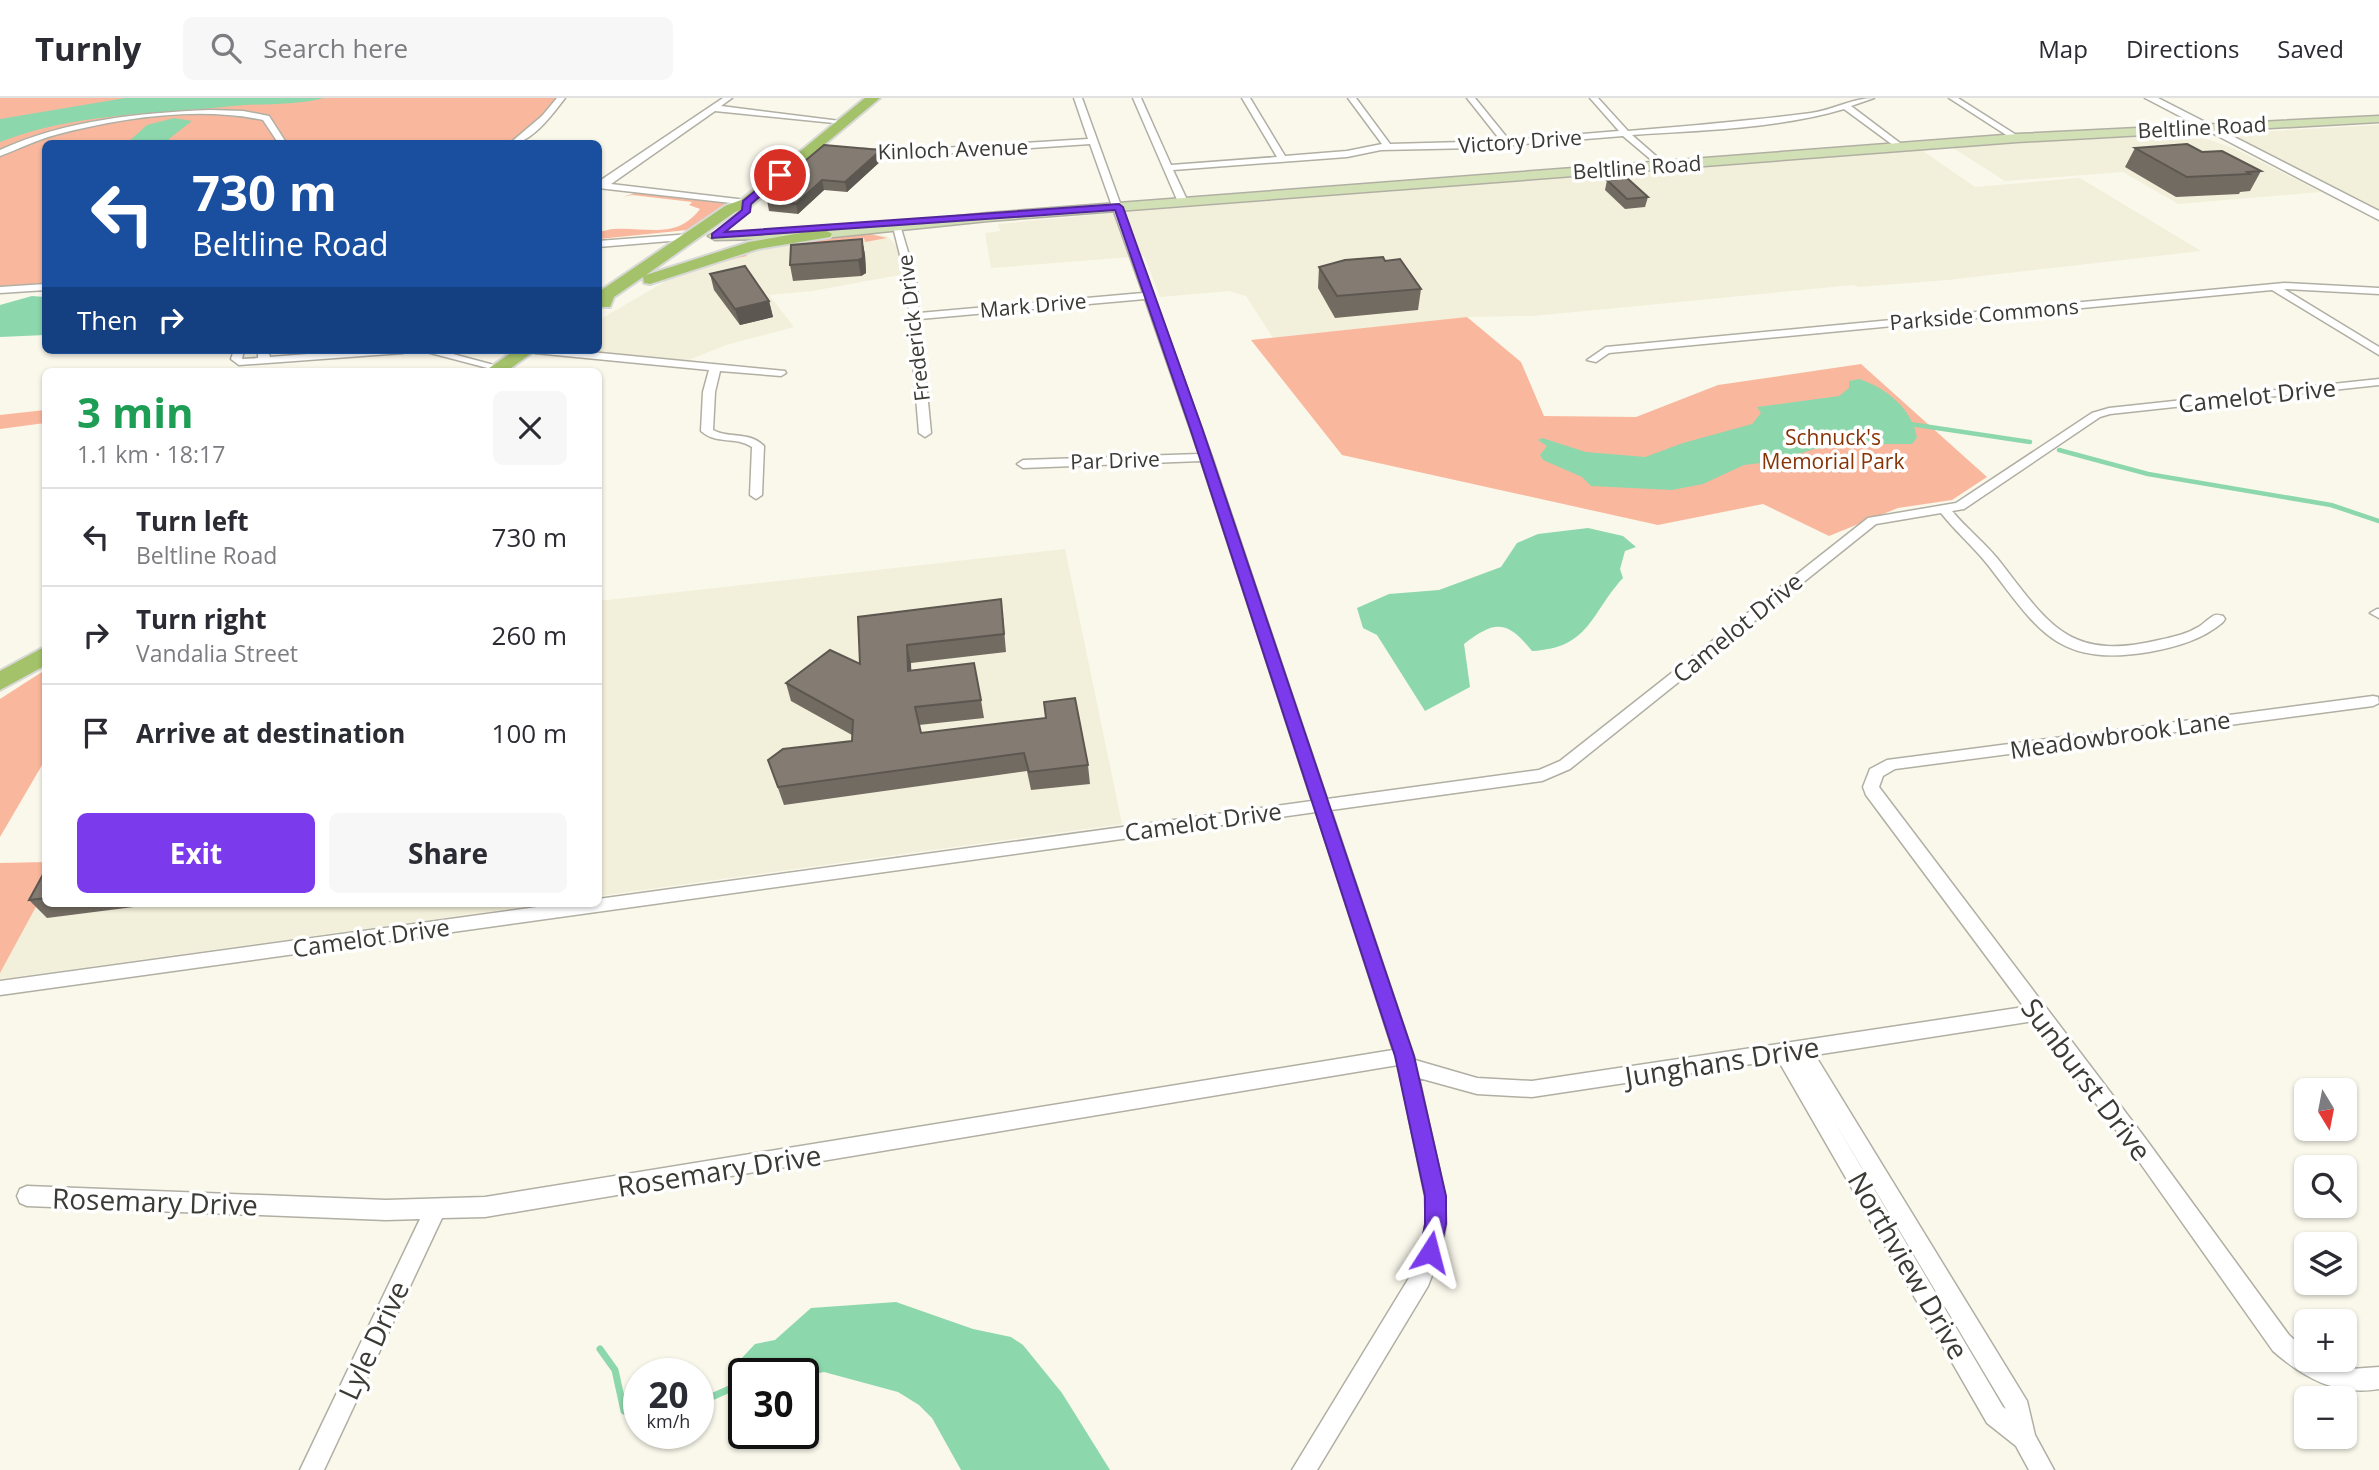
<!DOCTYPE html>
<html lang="en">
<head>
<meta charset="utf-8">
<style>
  :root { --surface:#fff; --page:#f7f7f7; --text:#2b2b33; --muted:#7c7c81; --line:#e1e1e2; --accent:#7c3aed }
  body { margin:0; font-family:"Open Sans",sans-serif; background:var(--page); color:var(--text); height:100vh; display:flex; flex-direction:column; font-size:26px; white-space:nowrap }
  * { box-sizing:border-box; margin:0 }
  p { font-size:23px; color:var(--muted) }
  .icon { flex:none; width:38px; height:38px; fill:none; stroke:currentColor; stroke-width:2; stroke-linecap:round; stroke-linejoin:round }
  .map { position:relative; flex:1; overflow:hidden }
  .panel { position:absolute; left:42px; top:270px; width:560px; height:539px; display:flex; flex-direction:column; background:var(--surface); border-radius:10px; box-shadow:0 2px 5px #0004 }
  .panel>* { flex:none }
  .top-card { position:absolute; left:42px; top:42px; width:560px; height:214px; border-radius:10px; box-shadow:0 2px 5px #0004; background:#1a4fa0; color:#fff; overflow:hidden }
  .needle { width:46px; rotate:170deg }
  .tools { position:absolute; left:2294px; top:980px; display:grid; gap:14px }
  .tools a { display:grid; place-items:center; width:63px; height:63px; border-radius:10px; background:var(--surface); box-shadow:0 2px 5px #0004; font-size:35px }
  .speed { position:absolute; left:623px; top:1260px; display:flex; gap:14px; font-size:35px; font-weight:700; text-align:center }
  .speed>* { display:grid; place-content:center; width:91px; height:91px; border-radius:50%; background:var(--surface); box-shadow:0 2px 5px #0004; line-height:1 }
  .speed small { font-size:18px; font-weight:400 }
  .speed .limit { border:4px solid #111; border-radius:10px; background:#fff; color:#111 }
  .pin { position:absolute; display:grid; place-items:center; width:60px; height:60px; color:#fff; margin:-30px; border:4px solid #fff; border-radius:50%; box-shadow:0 2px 7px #0007 }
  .me { position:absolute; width:77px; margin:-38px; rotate:9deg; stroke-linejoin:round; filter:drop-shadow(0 0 5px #0008) }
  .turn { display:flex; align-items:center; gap:24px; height:147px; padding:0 35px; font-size:32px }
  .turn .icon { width:91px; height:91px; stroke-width:2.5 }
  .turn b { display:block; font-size:49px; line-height:60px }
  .then { display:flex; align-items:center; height:66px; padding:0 35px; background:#0003; gap:14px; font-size:26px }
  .round { display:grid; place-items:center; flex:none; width:74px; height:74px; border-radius:10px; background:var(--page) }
  .summary { display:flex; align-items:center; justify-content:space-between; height:119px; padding:0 35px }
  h1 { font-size:42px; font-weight:700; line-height:52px; color:#1e9e55 }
  .cta { display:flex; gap:14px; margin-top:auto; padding:14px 35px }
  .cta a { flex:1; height:80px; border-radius:10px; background:var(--accent); color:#fff; font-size:28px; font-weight:700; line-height:80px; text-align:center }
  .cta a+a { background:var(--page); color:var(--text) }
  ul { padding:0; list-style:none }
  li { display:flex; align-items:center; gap:21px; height:98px; padding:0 35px; border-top:2px solid var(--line) }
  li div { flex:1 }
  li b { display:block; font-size:26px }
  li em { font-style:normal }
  header { display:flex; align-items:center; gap:42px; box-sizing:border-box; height:98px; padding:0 35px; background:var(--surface); border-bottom:2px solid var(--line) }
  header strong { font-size:33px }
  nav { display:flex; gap:38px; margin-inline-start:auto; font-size:24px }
  .search { width:490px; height:63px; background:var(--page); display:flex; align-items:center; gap:18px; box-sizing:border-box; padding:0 24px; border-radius:10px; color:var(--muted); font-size:26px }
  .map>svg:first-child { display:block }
  .built { fill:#f2efda }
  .green { fill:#f9b89e }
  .water { fill:#8dd7ac }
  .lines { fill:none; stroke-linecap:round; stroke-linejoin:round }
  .stream-far1 { stroke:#8dd7ac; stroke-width:4.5 }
  .stream { stroke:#8dd7ac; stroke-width:7 }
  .minor-casing { stroke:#b1afa3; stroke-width:3 }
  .tertiary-casing { stroke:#b1afa3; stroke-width:3 }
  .secondary-casing { stroke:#b1afa3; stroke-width:3 }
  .primary-casing { stroke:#d8d8d7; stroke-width:4 }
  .minor { fill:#fff; fill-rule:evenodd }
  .tertiary { fill:#fff; fill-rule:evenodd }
  .secondary { fill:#d2e0b5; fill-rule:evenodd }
  .primary { fill:#a4c26a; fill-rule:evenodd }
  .wall { fill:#726b62 }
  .shaded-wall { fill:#5c5750 }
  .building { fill:#847c72; stroke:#5c5750; stroke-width:2 }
  .route { fill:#7c3aed; stroke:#51269a; stroke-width:2 }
  .labels { text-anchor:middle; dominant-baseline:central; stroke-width:7; stroke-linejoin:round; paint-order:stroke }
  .far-street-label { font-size:21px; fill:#3b3a35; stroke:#fff }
  .far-park-label { font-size:21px; fill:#873306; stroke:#fff }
  .street-label { font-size:24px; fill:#3b3a35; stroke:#fff }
  .near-street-label { font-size:28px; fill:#3b3a35; stroke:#fff }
</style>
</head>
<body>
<header>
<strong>Turnly</strong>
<div class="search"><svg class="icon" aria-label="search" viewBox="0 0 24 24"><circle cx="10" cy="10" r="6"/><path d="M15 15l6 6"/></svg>Search here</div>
<nav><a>Map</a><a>Directions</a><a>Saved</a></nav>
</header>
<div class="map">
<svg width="2379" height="1372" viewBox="0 0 2379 1372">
  <rect width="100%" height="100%" fill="#faf8eb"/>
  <g class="built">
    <path d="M2379 27V111L2240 41 2239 35Z"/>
    <path d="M2194 36 2235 51 2321 94 2178 106 2123 74 2005 83 1950 48Z"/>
    <path d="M1920 51 1975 89 2080 80 2201 153 1947 182 1858 189 1854 187 1533 218 1467 219 1273 240 1246 198 1229 193 1160 199 1144 158 991 170 985 135 1000 133 998 126 1127 114Z"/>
    <path d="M867 135 887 138 896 147 905 176 812 193 769 197 794 229 726 247 686 263 570 252H598L599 222 678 176 748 151Z"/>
    <path d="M1065 451 1122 726 599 798 598 503Z"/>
    <path d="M45 782 46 805H551L0 881V866Z"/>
  </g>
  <g class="green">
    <path d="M0 0H561L511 45 46 46 45 189 0 192Z"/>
    <path d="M638 94 723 105 727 108 697 131 599 141V133C605 134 608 131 614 131 648 129 676 142 700 111L689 107 692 104 632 97 623 99Z"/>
    <path d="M866 135 887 140 865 144 864 140 779 148 744 155 747 158 719 164 773 146Z"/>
    <path d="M1467 219 1521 264 1544 318 1636 319 1718 287 1861 266 1987 379 1952 402 1898 410 1829 438 1763 406 1658 427 1342 357 1251 242Z"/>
    <path d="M45 312V325L0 331V317Z"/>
    <path d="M45 572V662L0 739V601Z"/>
    <path d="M46 764 45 792 0 875V765Z"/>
  </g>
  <g class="water">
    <path d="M125 0H324C295 8 263 5 233 8 155 16 74 15 0 44V21Z"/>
    <path d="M174 20 192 23 170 40 168 45H127L147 27Z"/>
    <path d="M32 198 45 199V237L0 239V207Z"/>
    <path d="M1859 281C1885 289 1913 311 1917 340L1912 346H1859L1814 351 1777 363 1744 367 1703 386 1672 392 1591 388 1582 379 1543 362 1540 357 1547 348 1538 342 1542 340 1586 354 1645 359 1683 345 1752 326 1761 315 1757 309 1839 298 1849 290V283Z"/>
    <path d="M1588 430 1623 438 1636 449 1625 453 1620 471 1623 480C1590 516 1590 550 1532 553 1507 522 1495 522 1464 546L1470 589 1425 613 1377 537 1363 530 1357 510 1389 496 1439 492 1501 469 1517 445 1538 436Z"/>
    <path d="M896 1204 973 1231 1011 1239 1023 1247 1062 1295 1110 1372H961L932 1320 919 1307 898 1294 824 1274 803 1278 744 1276V1285L732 1278 740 1262 755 1246 775 1242 811 1210Z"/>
  </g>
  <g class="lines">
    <g class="stream-far1">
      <path d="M1910 326 2030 344"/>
      <path d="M2059 352 2148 376 2331 407 2379 423"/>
    </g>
    <g class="stream">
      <path d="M600 1251 615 1272 624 1313 639 1319"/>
      <path d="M698 1305 743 1285"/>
    </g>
    <defs>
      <g id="minor">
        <path d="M557 0H565C552 17 531 46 509 46L542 18Z"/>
        <path d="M723 0H732L721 8 848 24 844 26 715 13 611 86 746 102 751 105 749 107 598 90V84Z"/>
        <path d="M1074 0H1082L1212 359 1327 701 1539 672 1560 663 1868 420 1956 405 2092 315 2109 310 2379 281V287L2110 316 2100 319 1964 411 1952 413C1966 430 1983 443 1997 460 2049 526 2067 564 2159 542 2173 539 2187 536 2200 528 2204 525 2208 521 2213 518 2217 516 2218 517 2223 518L2225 521 2223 524C2202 542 2176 549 2149 554 2057 569 2039 533 1988 467 1973 448 1955 433 1941 415L1876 426 1570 671 1542 683 1331 712 1415 962 1477 980 1532 983 2024 909 1866 697 1863 689 1870 671 1887 662 2373 598 2378 599 2379 605 2373 608 1895 671 1883 678 1879 689 2145 1040 2289 1237 2306 1252V1262H2321L2351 1271 2379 1269V1291C2337 1298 2304 1280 2273 1253L2131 1052 2034 923 1815 957 2027 1303 2035 1337 2054 1372H2029L2016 1348 1987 1325 1778 962 1532 999 1477 996 1419 980 1445 1098 1446 1126 1441 1154 1428 1188 1317 1372H1292L1412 1175 1419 1154 1426 1126 1425 1098 1398 967 485 1119 442 1120 324 1372H300L420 1121 386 1122 27 1108 20 1105 17 1098 20 1091 27 1088 386 1102 485 1099 1393 952 1316 714 0 897V883L566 805H598V801L1312 703 1201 363 1023 370 1017 366 1023 362 1199 356 1145 201 920 221 931 335 925 339 919 335 906 181 892 125 900 127 916 181 919 215 1143 195 1090 46 895 59 862 57 858 54 862 51 895 53 1088 41ZM1831 1018 2006 1311 2003 1309Z"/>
        <path d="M1133 0H1141L1171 67 1277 59 1242 0H1250L1285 58 1347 53 1382 46 1348 0H1356L1390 46 1501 43 1467 0H1475L1509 42 1619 33 1590 0H1598L1628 33C1689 28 1750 23 1811 15 1833 12 1852 0 1874 0L1851 8 1904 48 1897 50 1844 11C1776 31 1703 32 1632 37L1664 65 1665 67 1661 70 1623 38 1476 50 1381 52 1347 59 1173 72 1188 104 1183 107 1178 104Z"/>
        <path d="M1949 0H1958L2021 40 2014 42Z"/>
        <path d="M210 12 243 13 269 18 287 46H279L263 22C197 8 120 20 55 37 36 42 19 51 0 58V52C65 22 140 15 210 12Z"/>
        <path d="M691 136 696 139 694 141 598 149V143Z"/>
        <path d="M2284 185 2379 190V196L2284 191 2379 249V257L2272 192 1609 255 1596 264 1587 262 1606 249Z"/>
        <path d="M46 186V192L0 195V189Z"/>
        <path d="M234 252H244L242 261 258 260V252H268L270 259 359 252H408L403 255 239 267 231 261Z"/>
        <path d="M419 252H438L505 270 499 273Z"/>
        <path d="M530 252H570L785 273 786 275 781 278 720 273 715 294 713 332C730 341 749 333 764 348L762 397 756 401 750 397 752 349C736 338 716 347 701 333L703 294 709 272 535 255Z"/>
        <path d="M2377 511H2379V520L2370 515Z"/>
      </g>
      <path id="tertiary" d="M2145 0H2158L2379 113V122Z"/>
      <path id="secondary" d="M2379 18V24L2017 44 988 123 824 140 715 142 708 138 715 134 824 132 988 115 2017 36Z"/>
      <g id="primary">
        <path d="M865 0H880L751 108 735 114 646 177 749 144 824 131 832 136 830 139 758 151 650 186 644 185 643 179 614 199 610 209H598L600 193 725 108 741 102Z"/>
        <path d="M515 252H536L507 273H485Z"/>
        <path d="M46 548V567L0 592V573Z"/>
      </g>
    </defs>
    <use href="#minor" class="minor-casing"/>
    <use href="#tertiary" class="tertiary-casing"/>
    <use href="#secondary" class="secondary-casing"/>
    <use href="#primary" class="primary-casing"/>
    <use href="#minor" class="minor"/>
    <use href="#tertiary" class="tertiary"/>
    <use href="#secondary" class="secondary"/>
    <use href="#primary" class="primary"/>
  </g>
  <g class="wall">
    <path d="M2135 50 2202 54 2261 73 2250 93 2240 94 2239 96 2176 99 2125 69Z"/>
    <path d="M881 52 883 61 847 94 824 92 798 116 769 113 767 102 788 84 787 78Z"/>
    <path d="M1607 82 1648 99 1645 109 1625 111 1605 92Z"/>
    <path d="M862 141 865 157 866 175 861 178 793 183 790 167Z"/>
    <path d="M1385 163 1421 191 1418 212 1335 220 1318 190 1319 169Z"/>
    <path d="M710 176 769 203 773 219 740 227 714 192Z"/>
    <path d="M858 519H1003L1006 554 911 565V573L981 602 984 620 919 627 921 635 1088 667 1090 686 1031 692 1027 673 784 707 768 662 852 643V637L791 603 786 585 860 566Z"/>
    <path d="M46 771V805H165L47 820 29 802Z"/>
  </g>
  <g class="shaded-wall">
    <path d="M881 52 883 61 847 94 845 84Z"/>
    <path d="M822 82 824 92 798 116 796 106Z"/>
    <path d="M862 141 865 157 866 175 861 178 858 162Z"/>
    <path d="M769 203 773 219 740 227 735 211Z"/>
    <path d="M907 547 911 565 912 591 908 573Z"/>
  </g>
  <g class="building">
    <path d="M2187 46 2202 54 2222 53 2261 73 2247 74 2250 76 2187 79 2135 50Z"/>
    <path d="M824 47 881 52 845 84 822 82 796 106 767 102 794 79 787 78Z"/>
    <path d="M1627 80 1648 99 1627 101 1607 82Z"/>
    <path d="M862 141 863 160 858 162 790 167 791 147Z"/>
    <path d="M1383 159 1385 163 1400 161 1421 191 1337 198 1319 169 1345 162Z"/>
    <path d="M745 168 769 203 735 211 710 176Z"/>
    <path d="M1001 501 1004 536 907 547 908 573 974 565 981 602 915 609 921 635 1046 620 1044 604 1075 600 1088 667 1029 674 1024 655 778 689 768 662 783 651 852 643 853 622 786 585 830 552 860 566 858 519Z"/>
    <path d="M46 771V800L29 802Z"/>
  </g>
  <path class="route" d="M777 75 784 77 751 106 750 114 725 134 1119 106 1123 109 1202 330 1414 958 1446 1098V1126L1438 1161 1430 1164 1423 1161 1420 1154 1425 1126V1098L1395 958 1190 330 1115 112 712 140V136L742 112 743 103Z"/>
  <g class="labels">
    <g class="far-street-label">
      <text transform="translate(2202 29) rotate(-3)">Beltline Road</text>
      <text transform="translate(1520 43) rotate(-4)">Victory Drive</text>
      <text transform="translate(953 51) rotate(-2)">Kinloch Avenue</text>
      <text transform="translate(1637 69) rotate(-4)">Beltline Road</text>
      <text transform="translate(1033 207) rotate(-5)">Mark Drive</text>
      <text transform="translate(1984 216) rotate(-5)">Parkside Commons</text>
      <text transform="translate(913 230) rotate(-97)">Frederick Drive</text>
      <text transform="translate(1115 362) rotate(-2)">Par Drive</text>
    </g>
    <g class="far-park-label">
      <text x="1833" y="339">Schnuck's<tspan x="1833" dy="24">Memorial Park</tspan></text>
    </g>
    <g class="street-label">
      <text transform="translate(2257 297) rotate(-6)">Camelot Drive</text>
      <text transform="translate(1737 529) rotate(-39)">Camelot Drive</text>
      <text transform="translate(2120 636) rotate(-8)">Meadowbrook Lane</text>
      <text transform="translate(1203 723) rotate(-8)">Camelot Drive</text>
      <text transform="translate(371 839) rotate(-8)">Camelot Drive</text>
    </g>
    <g class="near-street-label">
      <text transform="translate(1722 963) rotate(-9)">Junghans Drive</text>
      <text transform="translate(2087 981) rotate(53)">Sunburst Drive</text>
      <text transform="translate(719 1072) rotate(-9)">Rosemary Drive</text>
      <text transform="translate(155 1103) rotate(2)">Rosemary Drive</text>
      <text transform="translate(1909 1167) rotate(60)">Northview Drive</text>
      <text transform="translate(373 1242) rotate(-65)">Lyle Drive</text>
    </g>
  </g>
</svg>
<div class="tools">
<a><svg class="needle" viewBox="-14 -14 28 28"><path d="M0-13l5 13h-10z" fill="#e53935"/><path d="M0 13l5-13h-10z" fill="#7c7c81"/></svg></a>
<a><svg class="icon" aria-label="search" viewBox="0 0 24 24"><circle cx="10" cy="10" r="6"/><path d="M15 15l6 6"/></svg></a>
<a><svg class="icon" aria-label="layers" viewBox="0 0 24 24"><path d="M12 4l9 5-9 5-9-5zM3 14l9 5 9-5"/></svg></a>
<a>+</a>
<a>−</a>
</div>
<div class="speed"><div>20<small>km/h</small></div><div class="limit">30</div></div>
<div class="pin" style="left:780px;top:77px;background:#d93025"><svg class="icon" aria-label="arrive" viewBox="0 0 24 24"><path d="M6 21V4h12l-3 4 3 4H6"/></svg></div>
<svg class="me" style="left:1430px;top:1154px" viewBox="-20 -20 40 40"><path d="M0-17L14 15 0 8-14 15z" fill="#7c3aed" stroke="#fff" stroke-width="4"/></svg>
<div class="top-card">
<div class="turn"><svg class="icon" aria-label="left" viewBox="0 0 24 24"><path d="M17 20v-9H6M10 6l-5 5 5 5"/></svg><div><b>730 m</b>Beltline Road</div></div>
<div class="then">Then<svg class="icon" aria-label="right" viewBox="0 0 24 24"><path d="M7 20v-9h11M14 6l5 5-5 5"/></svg></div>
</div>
<section class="panel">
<div class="summary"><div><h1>3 min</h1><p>1.1 km · 18:17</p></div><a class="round"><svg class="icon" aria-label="close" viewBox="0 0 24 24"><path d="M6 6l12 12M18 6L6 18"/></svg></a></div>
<ul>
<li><svg class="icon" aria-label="left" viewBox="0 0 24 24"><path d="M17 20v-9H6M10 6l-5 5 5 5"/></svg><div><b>Turn left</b><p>Beltline Road</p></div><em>730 m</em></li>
<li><svg class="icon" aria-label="right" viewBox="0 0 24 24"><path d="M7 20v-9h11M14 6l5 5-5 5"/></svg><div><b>Turn right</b><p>Vandalia Street</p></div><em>260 m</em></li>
<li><svg class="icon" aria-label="arrive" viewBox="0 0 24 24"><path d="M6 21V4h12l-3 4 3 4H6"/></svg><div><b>Arrive at destination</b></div><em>100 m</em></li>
</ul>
<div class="cta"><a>Exit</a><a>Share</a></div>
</section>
</div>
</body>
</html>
